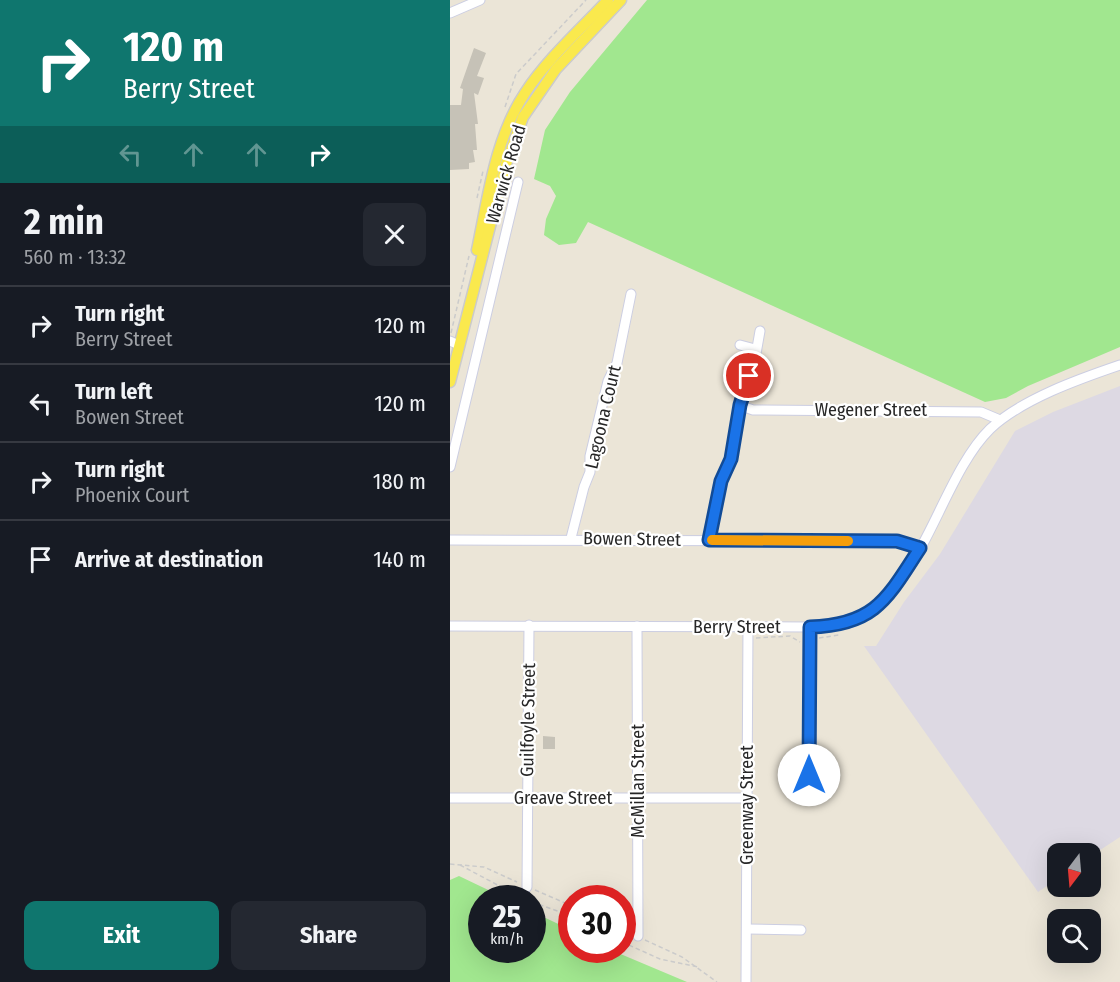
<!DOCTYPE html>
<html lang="en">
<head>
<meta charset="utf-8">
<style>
  :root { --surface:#171b24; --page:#242831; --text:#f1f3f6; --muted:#9ea1a6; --line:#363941; --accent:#0f766e }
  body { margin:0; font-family:"Fira Sans Condensed",sans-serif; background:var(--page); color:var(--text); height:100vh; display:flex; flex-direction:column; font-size:22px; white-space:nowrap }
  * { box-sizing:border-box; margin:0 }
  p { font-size:20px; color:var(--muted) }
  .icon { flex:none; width:33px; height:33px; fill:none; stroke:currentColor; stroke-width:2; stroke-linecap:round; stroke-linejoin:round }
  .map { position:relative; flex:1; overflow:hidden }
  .panel { display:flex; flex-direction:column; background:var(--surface); width:450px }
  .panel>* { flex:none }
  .banner { background:#0f766e; color:#fff; overflow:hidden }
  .needle { width:39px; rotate:196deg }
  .fabs { position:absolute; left:597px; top:843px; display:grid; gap:12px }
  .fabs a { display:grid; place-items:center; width:54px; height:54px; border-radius:12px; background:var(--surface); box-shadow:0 6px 24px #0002; font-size:30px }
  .speed { position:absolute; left:18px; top:885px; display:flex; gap:12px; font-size:30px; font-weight:700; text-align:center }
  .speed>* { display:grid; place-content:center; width:78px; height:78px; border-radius:50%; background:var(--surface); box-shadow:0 6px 24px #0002; line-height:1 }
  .speed small { font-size:15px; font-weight:400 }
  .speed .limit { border:9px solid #d22; background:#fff; color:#111 }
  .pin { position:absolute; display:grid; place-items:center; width:51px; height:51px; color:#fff; margin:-26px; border:3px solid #fff; border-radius:50%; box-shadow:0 2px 6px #0007 }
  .me { position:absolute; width:66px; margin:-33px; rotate:0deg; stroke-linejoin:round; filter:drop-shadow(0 0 4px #0008) }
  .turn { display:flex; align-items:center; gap:21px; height:126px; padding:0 24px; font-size:27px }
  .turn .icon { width:78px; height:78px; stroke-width:2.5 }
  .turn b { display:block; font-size:42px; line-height:51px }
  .lanes { display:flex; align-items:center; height:57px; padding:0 24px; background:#0003; justify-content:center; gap:30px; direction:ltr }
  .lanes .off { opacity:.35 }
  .round { display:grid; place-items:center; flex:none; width:63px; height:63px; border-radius:12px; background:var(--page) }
  .head { display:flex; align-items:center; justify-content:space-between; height:102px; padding:0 24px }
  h1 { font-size:36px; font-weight:700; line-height:45px }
  .cta { display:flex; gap:12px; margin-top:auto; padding:12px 24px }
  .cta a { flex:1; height:69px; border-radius:12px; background:var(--accent); color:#fff; font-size:24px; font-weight:700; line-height:69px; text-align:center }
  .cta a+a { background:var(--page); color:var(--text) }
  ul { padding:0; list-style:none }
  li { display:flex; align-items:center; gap:18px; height:78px; padding:0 24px; border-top:2px solid var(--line) }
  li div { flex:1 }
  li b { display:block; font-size:22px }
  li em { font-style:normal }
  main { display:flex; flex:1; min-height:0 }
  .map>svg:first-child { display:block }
  .industrial { fill:#ddd9e3 }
  .green { fill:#a1e78f }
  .building { fill:#c6c2b7 }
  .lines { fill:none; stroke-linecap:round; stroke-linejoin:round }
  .minor-casing { stroke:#cccee2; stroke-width:11 }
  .major-casing { stroke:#cbcbcb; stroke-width:13 }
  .path { stroke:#cbcbcb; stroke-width:1.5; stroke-dasharray:4.5 3; stroke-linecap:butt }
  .minor { stroke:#fff; stroke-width:9 }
  .major { stroke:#fae94d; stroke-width:10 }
  .route-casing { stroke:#114b97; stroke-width:15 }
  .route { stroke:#1a73e8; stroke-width:10 }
  .slow { stroke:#f59e0b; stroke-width:10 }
  .labels { text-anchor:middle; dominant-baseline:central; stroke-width:4.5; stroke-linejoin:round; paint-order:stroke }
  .street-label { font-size:18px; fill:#272727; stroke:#fff }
</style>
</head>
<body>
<main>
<section class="panel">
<div class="banner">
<div class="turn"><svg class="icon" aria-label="right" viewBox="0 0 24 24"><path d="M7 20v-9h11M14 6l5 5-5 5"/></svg><div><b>120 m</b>Berry Street</div></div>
<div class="lanes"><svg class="icon off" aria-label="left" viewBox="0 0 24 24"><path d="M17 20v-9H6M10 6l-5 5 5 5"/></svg><svg class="icon off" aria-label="ahead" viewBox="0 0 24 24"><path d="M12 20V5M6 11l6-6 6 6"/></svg><svg class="icon off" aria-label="ahead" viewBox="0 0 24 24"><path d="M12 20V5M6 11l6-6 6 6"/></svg><svg class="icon" aria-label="right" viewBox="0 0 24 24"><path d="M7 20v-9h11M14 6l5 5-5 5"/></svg></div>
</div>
<div class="head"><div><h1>2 min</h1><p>560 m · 13:32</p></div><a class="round"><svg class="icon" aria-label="close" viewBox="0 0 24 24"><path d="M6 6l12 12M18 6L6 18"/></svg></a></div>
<ul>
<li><svg class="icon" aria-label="right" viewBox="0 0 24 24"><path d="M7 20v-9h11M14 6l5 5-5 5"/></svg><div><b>Turn right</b><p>Berry Street</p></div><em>120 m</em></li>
<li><svg class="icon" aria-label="left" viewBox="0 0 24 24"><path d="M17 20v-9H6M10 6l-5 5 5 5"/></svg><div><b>Turn left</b><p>Bowen Street</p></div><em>120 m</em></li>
<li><svg class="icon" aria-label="right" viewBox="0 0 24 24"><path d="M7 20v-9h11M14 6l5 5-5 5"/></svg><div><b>Turn right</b><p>Phoenix Court</p></div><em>180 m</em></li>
<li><svg class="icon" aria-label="arrive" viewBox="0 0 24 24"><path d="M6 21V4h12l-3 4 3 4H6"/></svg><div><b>Arrive at destination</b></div><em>140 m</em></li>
</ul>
<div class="cta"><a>Exit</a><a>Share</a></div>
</section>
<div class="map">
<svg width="670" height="982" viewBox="0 0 670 982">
  <rect width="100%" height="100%" fill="#ebe5d7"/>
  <path class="industrial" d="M670 386V837L641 856 640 854H608L607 879 588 892 414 646H426L454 602 490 554 565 431 603 412Z"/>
  <g class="green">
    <path d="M197 0H670V347L578 386 556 398 535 402 138 222 126 243 109 245 94 235 96 219 106 196 100 186 84 179 95 130 120 92Z"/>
    <path d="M9 876 55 898H32V950H82L83 912 121 930 122 950H161L237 982H0V880Z"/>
  </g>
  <g class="building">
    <path d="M24 48 36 53 27 76 34 78 28 95 24 93 28 124H25L27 150H23L25 162 19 163V169L0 170V105H11L13 89 10 88Z"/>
    <path d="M93 736 105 737V749H93Z"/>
  </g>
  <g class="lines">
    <defs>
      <g id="minor">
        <path d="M0 13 30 0"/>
        <path d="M0 341 9 345"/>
        <path d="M290 345 305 349"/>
        <path d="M289 405 303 410 531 412 550 420"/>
        <path d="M0 467 68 182"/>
        <path d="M121 538 134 487 140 472V456L158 381 167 363 181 294"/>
        <path d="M0 540 447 541 470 548"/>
        <path d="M259 540 271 481 282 453 289 405 304 365 310 331"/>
        <path d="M0 626 360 627C377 626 397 626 413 617 472 585 493 475 540 429 572 399 629 379 670 365"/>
        <path d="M187 626 188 936"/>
        <path d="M359 797 360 627"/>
        <path d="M0 798H297"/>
        <path d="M77 887 79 625"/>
        <path d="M297 929 351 930"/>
        <path d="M296 982 298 627"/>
      </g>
      <g id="major">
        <path d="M27 250C38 198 45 138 75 93 98 58 130 30 158 0"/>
        <path d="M0 382 56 164 73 117 106 69 171 0"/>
      </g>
    </defs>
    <use href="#minor" class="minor-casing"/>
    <use href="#major" class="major-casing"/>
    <g class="path">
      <path d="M55 107 66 74 136 0"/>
      <path d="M27 198 33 171"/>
      <path d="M1 333 19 256"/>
      <path d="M306 638 340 636 350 642"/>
      <path d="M369 638 389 635"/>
      <path d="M0 864 34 867 67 882"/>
      <path d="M10 865 72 898"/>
      <path d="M85 890 122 906"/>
      <path d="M82 902 122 916"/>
      <path d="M172 929 180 933"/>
      <path d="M195 940 232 957 267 982"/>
      <path d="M172 942 210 959 248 967"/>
    </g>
    <use href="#minor" class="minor"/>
    <use href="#major" class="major"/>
  </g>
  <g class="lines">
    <defs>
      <path id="route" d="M299 376 290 405 281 459 271 481 259 540 447 541 470 548C437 599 425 625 360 627L359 775"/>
    </defs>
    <use href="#route" class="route-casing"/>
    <use href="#route" class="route"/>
    <path class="slow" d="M262 540 398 541"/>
  </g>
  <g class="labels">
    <g class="street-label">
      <text transform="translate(56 174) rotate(-74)">Warwick Road</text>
      <text x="421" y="410">Wegener Street</text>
      <text transform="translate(153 417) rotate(-77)">Lagoona Court</text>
      <text transform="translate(182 539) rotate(1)">Bowen Street</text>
      <text x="287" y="627">Berry Street</text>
      <text transform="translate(78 720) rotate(-89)">Guilfoyle Street</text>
      <text transform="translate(188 781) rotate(-90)">McMillan Street</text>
      <text x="113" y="798">Greave Street</text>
      <text transform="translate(297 805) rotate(-90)">Greenway Street</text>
    </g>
  </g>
</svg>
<div class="fabs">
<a><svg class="needle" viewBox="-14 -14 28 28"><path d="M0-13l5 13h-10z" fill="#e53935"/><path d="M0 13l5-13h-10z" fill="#9ea1a6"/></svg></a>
<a><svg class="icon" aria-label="search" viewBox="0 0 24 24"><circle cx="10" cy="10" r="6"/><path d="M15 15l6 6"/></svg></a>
</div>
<div class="speed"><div>25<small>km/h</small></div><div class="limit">30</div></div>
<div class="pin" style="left:299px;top:376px;background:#d93025"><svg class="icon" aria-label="arrive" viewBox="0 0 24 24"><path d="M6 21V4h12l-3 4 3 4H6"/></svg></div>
<svg class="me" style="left:359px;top:775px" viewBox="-20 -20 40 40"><circle r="19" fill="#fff"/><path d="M0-13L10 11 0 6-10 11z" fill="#1a73e8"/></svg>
</div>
</main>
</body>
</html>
